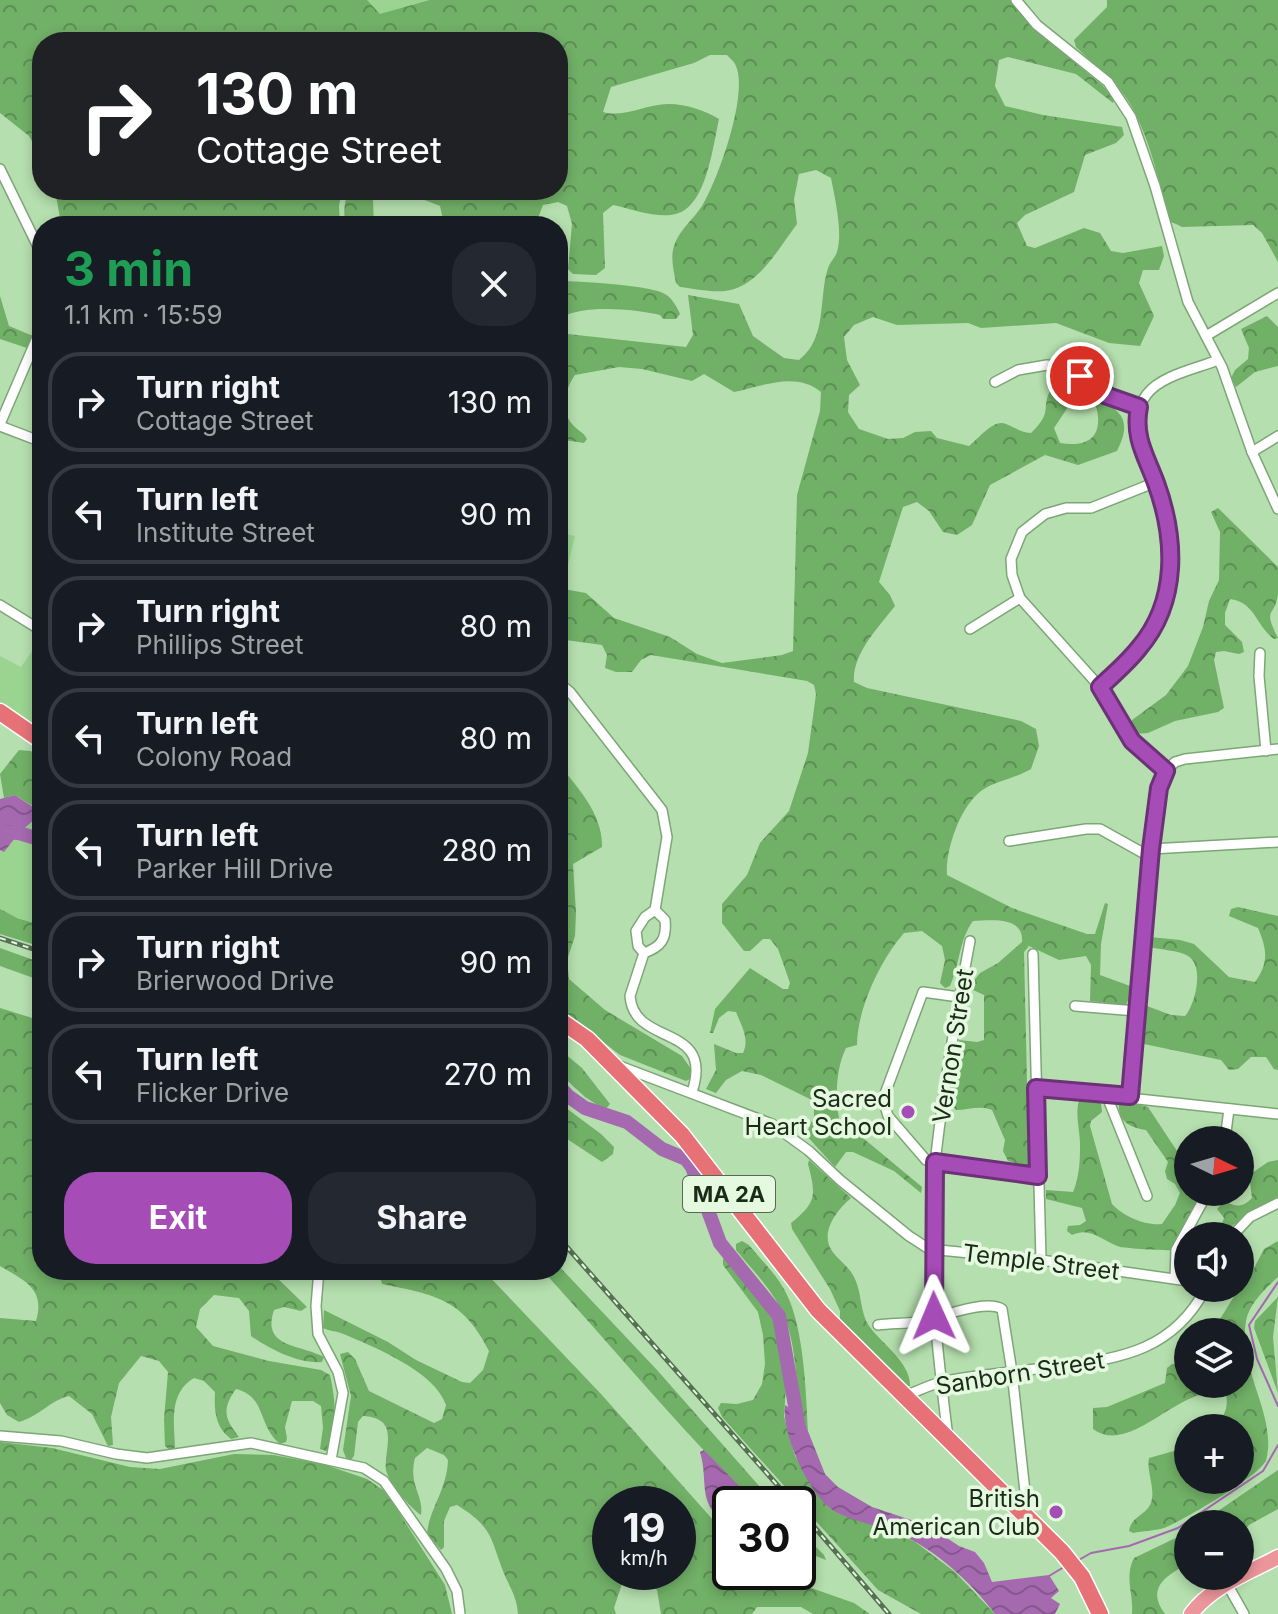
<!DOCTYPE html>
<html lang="en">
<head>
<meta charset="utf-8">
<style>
  :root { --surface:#171b24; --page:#242831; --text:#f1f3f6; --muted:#9ea1a6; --line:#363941; --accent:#a64cb7 }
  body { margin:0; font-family:Inter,sans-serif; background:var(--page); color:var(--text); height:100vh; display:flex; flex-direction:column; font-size:30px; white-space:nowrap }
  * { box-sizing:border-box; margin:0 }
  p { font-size:26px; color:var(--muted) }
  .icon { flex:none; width:44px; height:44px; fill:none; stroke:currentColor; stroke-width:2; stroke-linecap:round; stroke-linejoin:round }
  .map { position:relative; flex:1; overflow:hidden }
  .panel { position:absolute; left:32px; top:216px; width:536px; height:1064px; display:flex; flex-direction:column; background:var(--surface); border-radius:32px; box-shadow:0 4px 12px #0003 }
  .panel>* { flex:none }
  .guide { position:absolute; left:32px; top:32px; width:536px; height:168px; border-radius:32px; box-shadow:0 4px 12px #0003; background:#202124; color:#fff; overflow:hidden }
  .needle { width:52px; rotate:95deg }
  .controls { position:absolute; left:1174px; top:1126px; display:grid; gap:16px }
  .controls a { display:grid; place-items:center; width:80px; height:80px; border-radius:50%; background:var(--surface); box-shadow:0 4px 12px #0003; font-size:40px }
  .speed { position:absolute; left:592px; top:1486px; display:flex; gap:16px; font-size:40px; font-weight:700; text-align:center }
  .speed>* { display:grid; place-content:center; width:104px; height:104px; border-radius:50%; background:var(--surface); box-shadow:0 4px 12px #0003; line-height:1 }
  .speed small { font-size:20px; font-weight:400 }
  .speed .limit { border:4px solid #111; border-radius:12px; background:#fff; color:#111 }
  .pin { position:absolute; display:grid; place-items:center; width:68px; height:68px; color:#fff; margin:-34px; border:4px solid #fff; border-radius:50%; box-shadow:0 2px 8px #0007 }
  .me { position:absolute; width:88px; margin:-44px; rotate:359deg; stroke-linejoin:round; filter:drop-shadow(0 0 6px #0008) }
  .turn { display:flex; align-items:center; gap:28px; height:168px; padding:0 32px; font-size:36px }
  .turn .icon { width:104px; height:104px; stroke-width:2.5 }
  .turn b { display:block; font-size:56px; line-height:68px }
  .round { display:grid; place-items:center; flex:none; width:84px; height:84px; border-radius:32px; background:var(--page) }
  .head { display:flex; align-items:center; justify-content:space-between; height:136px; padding:0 32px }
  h1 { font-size:48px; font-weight:700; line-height:60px; color:#1e9e55 }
  .button { display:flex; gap:16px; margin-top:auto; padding:16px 32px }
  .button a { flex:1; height:92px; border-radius:32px; background:var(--accent); color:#fff; font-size:32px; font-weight:700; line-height:92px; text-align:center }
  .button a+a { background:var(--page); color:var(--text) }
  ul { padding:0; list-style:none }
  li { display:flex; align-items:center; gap:24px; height:100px; margin:0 16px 12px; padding:0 16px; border:4px solid var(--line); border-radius:32px }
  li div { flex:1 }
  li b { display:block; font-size:30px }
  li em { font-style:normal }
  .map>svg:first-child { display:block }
  .forest { fill:url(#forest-crowns); fill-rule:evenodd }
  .park { fill:#9ad490 }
  .water { fill:url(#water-waves) }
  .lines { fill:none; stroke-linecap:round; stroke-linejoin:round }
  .stream { stroke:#a469af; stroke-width:2 }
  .river { stroke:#a469af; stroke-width:14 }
  .minor-casing { stroke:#7da677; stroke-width:12 }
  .primary-casing { stroke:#fff; stroke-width:17 }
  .trunk-casing { stroke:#fff; stroke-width:19 }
  .minor { stroke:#fff; stroke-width:9 }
  .primary { stroke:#ec959a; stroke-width:14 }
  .trunk { stroke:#e67278; stroke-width:16 }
  .rail-casing { stroke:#567152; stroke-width:5 }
  .rail { stroke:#e4f9e0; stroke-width:2; stroke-dasharray:6; stroke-linecap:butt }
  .route-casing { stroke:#6c3177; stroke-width:20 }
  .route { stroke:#a64cb7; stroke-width:14 }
  .poi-dot { fill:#a64cb7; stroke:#e4f9e0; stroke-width:3 }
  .labels { text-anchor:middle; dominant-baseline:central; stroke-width:7; stroke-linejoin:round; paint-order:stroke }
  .shield { fill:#e4f9e0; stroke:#576954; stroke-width:2 }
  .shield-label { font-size:22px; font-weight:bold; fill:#1b2b18 }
  .street-label { font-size:24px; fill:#1b2b18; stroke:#e4f9e0 }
  .poi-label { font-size:24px; fill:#1b2b18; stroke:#e4f9e0; text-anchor:end }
</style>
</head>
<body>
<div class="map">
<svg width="1278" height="1614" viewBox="0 0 1278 1614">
  <defs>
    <pattern id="forest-crowns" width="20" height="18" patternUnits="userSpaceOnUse" patternTransform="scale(2)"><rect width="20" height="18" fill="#71b067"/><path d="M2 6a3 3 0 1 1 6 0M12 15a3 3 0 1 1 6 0" fill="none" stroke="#5c8f54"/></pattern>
    <pattern id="water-waves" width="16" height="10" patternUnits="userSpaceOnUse" patternTransform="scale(2)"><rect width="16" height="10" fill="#a469af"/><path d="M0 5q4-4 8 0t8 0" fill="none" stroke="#85578d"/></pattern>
  </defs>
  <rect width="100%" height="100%" fill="#b5dfae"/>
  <g class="forest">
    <path d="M0 0H392L396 9 429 0H1010L1037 32 1102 85 1114 99 1113 103 1076 74 1008 57 999 60 995 86 1005 106 1043 115 1122 127 1124 135 1116 143 1085 155 1074 192 1025 215 1017 223 1027 246 1035 248 1084 228 1100 233 1111 251 1123 253 1162 246 1164 256 1159 270H1143L1139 283 1154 316 1140 346 1109 343 1056 323 981 328 968 323 897 325 873 317 854 325 844 337 847 360 860 385 849 395 848 412 859 429 888 439 903 438 915 432 931 431 937 438 969 446C979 438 994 418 1006 424 1016 428 1020 432 1031 433 1055 410 1039 408 1052 388L1061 386 1070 396V404L1054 428 1060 443C1089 448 1104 436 1096 406L1100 401C1126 412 1130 425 1117 451L1078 465 1045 455 990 485 972 525 957 535 943 532 929 511 917 502 903 507 879 582 890 595 895 606C878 628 852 654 854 682L867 688 1021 721 1036 729 1039 746 1031 769C1016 778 998 780 984 789 961 803 945 850 947 875L1012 908 1087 934H1095L1105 903 1108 904 1101 944 1100 975 1130 986 1131 994 1126 1005 1090 1001 1091 965 1086 956 1059 960 1029 946 1024 952 1029 1167 1008 1161 1003 1151 1005 1140 992 1110C980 1105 969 1110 956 1110L950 1102 956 1046 959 1040 977 1042 984 1040V995L971 989V984L980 973 998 963 1022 942C1024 916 992 920 973 921 959 940 960 964 950 986L945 988 940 983 945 960 942 946 922 931 904 933C881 959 857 1009 857 1045L846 1048C836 1068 835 1097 839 1118L922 1187 921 1193 894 1171 853 1152H846L835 1167 806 1135 814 1116V1101L761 1075 742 1071 726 1080 716 1093 706 1089 716 1070 714 1044 736 1053H743C750 1039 741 1025 736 1012L728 1011 719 1018 713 1033H710L715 1009 750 968 783 989H788L790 983 778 949 770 939H763L750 951H744L722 923V904L747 875 760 843 789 811 808 753 816 694 814 685 807 681 651 655 641 660 632 672H616L605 668 607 655 602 645 558 639V588L586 593 614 618 670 637 697 654 722 663 782 655 793 651 797 495 820 411 821 392C796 371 763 386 734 392L704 374 692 381 642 369 619 367 575 375C565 388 560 412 573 425 579 432 583 431 587 439L584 443 558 439V281C577 281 650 285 665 294 672 298 677 307 680 314L676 319H663L660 315C634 309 584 304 560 318V328L568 334 686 347 693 335 688 295 739 304 753 336 784 358 799 360C828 337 818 299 828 268 830 262 835 258 837 252 843 232 835 199 831 178L816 170 799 174 794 199 797 224C781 245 763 278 737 288 721 295 698 289 680 287L676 283C674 272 670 258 674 246 679 230 693 220 702 206 718 180 750 91 735 64 733 60 729 58 727 55H710L694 63 611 87 603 112C621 117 639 108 658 105 677 101 703 109 719 119 713 145 707 206 676 214 658 219 632 209 613 205L603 213 605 268 596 275 573 274 568 269 572 224 567 206 558 202 543 205 535 226H435L443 220 440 206 412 195 386 191 373 200 374 226H346C343 212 344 203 349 190H558V42H42V159L29 136 0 113Z"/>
    <path d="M1107 0H1278V262L1262 233 1253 225 1182 227 1170 221C1159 183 1151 142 1132 107 1119 84 1095 66 1076 47L1074 40 1107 7Z"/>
    <path d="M55 190H342L339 206 340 226H70L60 218Z"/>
    <path d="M0 296 9 326 33 336 27 348 0 339Z"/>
    <path d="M1267 316 1278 327V366L1255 372 1236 387 1231 378 1235 370 1248 359 1249 348 1241 329Z"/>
    <path d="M1218 508 1278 567C1278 576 1278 586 1278 594 1275 618 1262 607 1278 638L1274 639C1256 626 1255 602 1230 599L1225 613V625L1242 642 1244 652 1239 654 1224 651 1216 652 1214 660 1224 708 1218 712 1175 721 1148 733 1136 734 1131 730 1132 720 1166 695 1188 666 1203 627 1209 601 1219 580 1220 532 1211 512Z"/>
    <path d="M19 750 31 751 38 758 36 773 42 777V812L15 795 4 798 0 774Z"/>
    <path d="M558 763C578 788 603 814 602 847L573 864 576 913 575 936 567 960 569 979 605 1010 682 1056 691 1069 690 1079 686 1081 620 1055 558 1007Z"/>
    <path d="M0 886 17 918 42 925V947L0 934Z"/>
    <path d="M1238 907 1278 916V1070L1274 1069 1266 1057H1251L1238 1069 1229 1070 1221 1060 1139 1043 1141 1008 1147 1006 1171 1015 1185 1016C1195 1005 1205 966 1188 956 1179 950 1160 950 1149 947L1147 943 1150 937 1180 940 1194 944 1229 977 1255 982C1269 963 1267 949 1258 928L1229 916 1231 909Z"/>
    <path d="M0 948 42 963V981L0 966Z"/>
    <path d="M0 1008 42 1021V1270H269L307 1307 301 1311 284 1307 274 1310C261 1348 300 1344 324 1357L322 1362C298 1364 270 1349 251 1336L249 1311 239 1298 214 1295 200 1309 196 1327 213 1346 269 1361 321 1370 330 1375C335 1396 339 1433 326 1451L320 1449 323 1428 321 1406 313 1401H292L285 1427 287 1438 286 1442 280 1444C257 1425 267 1397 236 1389 221 1410 225 1419 239 1437L231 1439C215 1427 214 1410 215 1392L204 1381 194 1378C169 1393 174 1421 175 1447L171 1451 165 1446 164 1419 168 1372 159 1361 141 1356 119 1383 111 1417 113 1445 108 1446 92 1414 69 1396C49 1401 40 1416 19 1422L7 1415 0 1403V1318L36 1321C46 1288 23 1280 0 1266Z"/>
    <path d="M558 1048 582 1068 610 1104 605 1110 585 1097 558 1072Z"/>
    <path d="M1081 1096 1094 1098 1101 1103 1102 1112 1091 1121 1090 1126 1112 1204C1123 1216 1145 1226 1162 1224L1175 1205 1180 1193 1175 1184 1167 1179 1165 1171 1168 1162 1146 1130C1128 1127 1117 1121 1119 1100L1148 1107 1177 1151 1188 1159V1192H1201L1172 1250C1169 1251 1123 1248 1120 1247 1102 1241 1091 1226 1072 1235L1067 1231 1068 1226 1080 1225 1086 1221 1082 1208 1046 1199V1190L1073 1192C1079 1178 1080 1162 1080 1147 1081 1132 1073 1110 1081 1096Z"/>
    <path d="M558 1102 601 1134 614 1147 613 1154 602 1162 558 1133Z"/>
    <path d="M809 1160 851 1198C838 1209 819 1232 832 1251 839 1261 850 1267 855 1279 862 1294 860 1313 869 1326 882 1344 911 1363 910 1386H905L840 1323V1311L830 1289 792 1229 791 1223C817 1202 816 1195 808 1164Z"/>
    <path d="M1278 1160V1199L1233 1225 1226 1236H1217L1224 1218 1217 1209 1224 1201C1236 1207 1242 1208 1252 1198L1249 1175 1268 1162Z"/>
    <path d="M742 1241 749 1245C762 1261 779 1277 787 1295 804 1330 806 1392 808 1431 794 1397 799 1357 786 1321 776 1293 754 1272 736 1250V1244Z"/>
    <path d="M1278 1241V1277C1266 1288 1249 1304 1246 1321 1237 1369 1278 1415 1266 1461 1257 1474 1240 1483 1228 1492 1214 1501 1179 1522 1164 1528 1154 1531 1143 1531 1133 1533L1129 1531C1131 1517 1144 1516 1150 1505 1157 1490 1146 1473 1149 1458L1188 1447V1480H1240V1428H1212C1223 1418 1229 1410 1226 1394 1182 1380 1132 1458 1093 1429V1408L1107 1407 1165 1383 1167 1368 1172 1364 1188 1363V1384H1240V1332H1212L1233 1298 1231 1288H1240V1275L1251 1274 1264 1249Z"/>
    <path d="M723 1259H728L775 1316 786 1386 784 1416 795 1456 828 1507 914 1541 955 1572 995 1614H921L878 1590 722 1417 718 1408 721 1403 737 1404 753 1400 762 1384 765 1364 763 1335 758 1312 723 1265Z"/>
    <path d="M558 1265 657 1370 775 1504H757C680 1430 614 1348 542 1270H558Z"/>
    <path d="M378 1270H483L601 1394 730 1539V1572H766L854 1603 870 1614H813L801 1607H757L752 1614H661L657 1590 637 1577 622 1584 614 1608 616 1614H518C517 1599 512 1591 506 1578 490 1541 496 1529 457 1505L450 1507 444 1521V1547L441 1550 427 1534C429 1509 447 1490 448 1460L444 1455 427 1448 415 1458C408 1486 424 1495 421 1515 410 1508 389 1483 386 1470 383 1450 402 1418 363 1416L358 1422 354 1456 351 1460 346 1458 343 1450 351 1396 340 1354 348 1352 355 1359 369 1391 434 1423 442 1419 446 1405C435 1371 372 1346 341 1333 335 1331 329 1331 323 1328L324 1310 388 1342 416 1360 462 1382 470 1383 483 1370 489 1351C463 1299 436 1295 382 1284ZM610 1504H678V1572H610Z"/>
    <path d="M1278 1297 1273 1337 1278 1393 1254 1328 1255 1321Z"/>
    <path d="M0 1442 52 1448 130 1467 160 1469 234 1454 273 1455 323 1464 367 1479 386 1492 445 1585 452 1614H0Z"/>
    <path d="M1278 1470V1509L1249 1525 1240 1537V1524H1199Z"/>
    <path d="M798 1529 824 1555 826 1560 798 1549Z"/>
    <path d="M1188 1532V1564C1165 1576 1146 1588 1165 1614H1132C1134 1595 1124 1577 1134 1558Z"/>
  </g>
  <g class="park">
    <path d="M367 0H429L380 14Z"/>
    <path d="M558 532 575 536 568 565 558 563Z"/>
    <path d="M42 637V741L0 712V656L21 667Z"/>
    <path d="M42 813V925L17 918 0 909V850L4 852 19 833Z"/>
  </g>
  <g class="water">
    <path d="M15 795 42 813 19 833 4 852 0 850V799Z"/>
    <path d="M785 1405 802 1416 825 1474 838 1487 872 1507 929 1526 959 1546 975 1552 984 1563 992 1582 1049 1575 1059 1591 1051 1598 1060 1604 1055 1614H995C974 1586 943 1557 912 1540 887 1526 855 1524 831 1509 808 1493 781 1432 785 1405Z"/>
    <path d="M704 1450 757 1504H730V1523L726 1524C696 1502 709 1482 700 1452Z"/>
  </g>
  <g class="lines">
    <g class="stream">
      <path d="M1278 1282 1249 1325 1257 1359 1278 1406"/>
      <path d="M1077 1561 1091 1553 1129 1546 1178 1528 1263 1471 1278 1445"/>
      <path d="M1049 1576 1064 1567"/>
    </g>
    <g class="river">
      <path d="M0 832 19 833 42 840"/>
      <path d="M558 1085 568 1096 585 1108 627 1122 662 1149 686 1159 692 1167 720 1243 779 1316 799 1428"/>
    </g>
    <defs>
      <g id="minor">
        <path d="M1016 0 1037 25 1108 82 1131 117 1155 186 1188 302 1222 367 1252 452 1278 509"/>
        <path d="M0 169 42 255"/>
        <path d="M1206 336 1278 293"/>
        <path d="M995 382 1018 370 1047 365 1064 366 1105 395 1139 407"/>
        <path d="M0 424 42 326"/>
        <path d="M0 426 42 442"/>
        <path d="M1252 452 1278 436"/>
        <path d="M1156 482 1091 508H1066L1045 514 1022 532 1011 559 1012 575 1020 598 1100 687 1132 741 1166 771"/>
        <path d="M0 605 42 631"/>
        <path d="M970 629 1020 598"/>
        <path d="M1260 653 1259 676 1266 751"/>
        <path d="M558 682 570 692 662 810 667 837 655 910"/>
        <path d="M1100 687C1124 664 1147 643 1160 611 1172 583 1174 551 1168 521 1160 482 1117 431 1147 394 1162 375 1196 369 1218 360"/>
        <path d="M1009 841 1086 829H1100L1143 853 1151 849 1278 842"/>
        <path d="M644 953 638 946 636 931 645 917 655 910 665 920C667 939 661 947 644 953L630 996C634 1048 715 1022 692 1092"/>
        <path d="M1033 954 1041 1260"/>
        <path d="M959 997 923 992 883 1099 888 1116 926 1160 1038 1176"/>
        <path d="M1075 1006 1136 1011"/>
        <path d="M617 1065 772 1124 809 1151 840 1180 909 1236 929 1249 1041 1260 1188 1281"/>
        <path d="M1036 1088 1278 1114"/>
        <path d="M1106 1094 1147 1196"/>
        <path d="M1130 1096 1136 1011 1159 788 1166 771 1175 762 1185 759 1278 749"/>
        <path d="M1225 1140 1229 1109"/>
        <path d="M1232 1236 1250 1217 1278 1203"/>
        <path d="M319 1270 316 1306 318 1334 338 1372 343 1393 331 1460"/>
        <path d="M1175 1279 1176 1250 1208 1192"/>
        <path d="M878 1325C892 1323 908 1324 922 1321 941 1317 986 1299 1002 1309L1012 1372 1026 1501 1020 1509"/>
        <path d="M905 1396C918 1391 931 1384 945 1381 983 1374 1023 1371 1061 1366 1124 1358 1174 1349 1206 1288"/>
        <path d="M0 1436 61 1441 116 1454 147 1458 251 1443 364 1468 384 1481 446 1569 457 1591 460 1614"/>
        <path d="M948 1438C937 1347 925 1255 935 1164 943 1089 956 1015 970 941"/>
        <path d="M1227 1584 1244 1614"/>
      </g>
      <path id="primary" d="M1191 1614C1212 1586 1248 1573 1278 1557"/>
      <g id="trunk">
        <path d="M0 712 42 741"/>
        <path d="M558 1019 587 1039 682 1135 818 1310 1062 1552 1082 1577 1100 1614"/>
      </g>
    </defs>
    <use href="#minor" class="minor-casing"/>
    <use href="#primary" class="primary-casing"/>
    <use href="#trunk" class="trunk-casing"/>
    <use href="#minor" class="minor"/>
    <use href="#primary" class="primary"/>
    <use href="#trunk" class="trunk"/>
    <defs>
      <g id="rail">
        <path d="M0 938 42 952"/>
        <path d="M558 1237 794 1504"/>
        <path d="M798 1508 889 1614"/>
      </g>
    </defs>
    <use href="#rail" class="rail-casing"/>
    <use href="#rail" class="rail"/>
  </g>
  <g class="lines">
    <defs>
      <path id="route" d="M934 1316 935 1162 1038 1176 1036 1088 1130 1096 1151 849 1159 788 1166 771 1132 741 1100 687C1113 675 1128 662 1139 648 1179 601 1176 538 1156 483 1146 456 1133 437 1139 407L1105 395 1080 376"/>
    </defs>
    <use href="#route" class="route-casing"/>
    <use href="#route" class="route"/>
  </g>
  <g class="poi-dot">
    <circle cx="908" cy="1112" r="8"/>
    <circle cx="1056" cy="1512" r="8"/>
  </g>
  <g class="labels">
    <rect class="shield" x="683" y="1176" width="92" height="36" rx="6"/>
    <g class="shield-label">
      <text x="729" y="1194">MA 2A</text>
    </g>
    <g class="street-label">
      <text transform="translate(953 1046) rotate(-81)">Vernon Street</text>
      <text transform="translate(1041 1262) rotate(7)">Temple Street</text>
      <text transform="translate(1020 1373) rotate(-9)">Sanborn Street</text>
    </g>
    <g class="poi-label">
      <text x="892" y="1098">Sacred<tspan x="892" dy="28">Heart School</tspan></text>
      <text x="1040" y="1498">British<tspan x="1040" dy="28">American Club</tspan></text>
    </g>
  </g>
</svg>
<div class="controls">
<a><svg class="needle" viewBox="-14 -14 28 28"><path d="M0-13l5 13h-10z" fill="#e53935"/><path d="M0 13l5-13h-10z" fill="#9ea1a6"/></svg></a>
<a><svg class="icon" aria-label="sound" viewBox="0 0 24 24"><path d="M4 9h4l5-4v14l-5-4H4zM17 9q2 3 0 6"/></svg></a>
<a><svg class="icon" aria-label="layers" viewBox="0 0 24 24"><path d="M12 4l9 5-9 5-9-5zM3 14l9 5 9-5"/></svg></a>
<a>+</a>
<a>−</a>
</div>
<div class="speed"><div>19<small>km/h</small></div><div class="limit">30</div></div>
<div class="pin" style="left:1080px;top:376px;background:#d93025"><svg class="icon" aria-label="arrive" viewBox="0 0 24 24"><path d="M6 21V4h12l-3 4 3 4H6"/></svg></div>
<svg class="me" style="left:934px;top:1316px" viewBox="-20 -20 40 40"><path d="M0-17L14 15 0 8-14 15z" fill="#a64cb7" stroke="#fff" stroke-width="4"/></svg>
<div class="guide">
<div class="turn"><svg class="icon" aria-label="right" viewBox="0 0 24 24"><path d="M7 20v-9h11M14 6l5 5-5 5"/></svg><div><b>130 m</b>Cottage Street</div></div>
</div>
<section class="panel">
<div class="head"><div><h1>3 min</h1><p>1.1 km · 15:59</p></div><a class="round"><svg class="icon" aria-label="close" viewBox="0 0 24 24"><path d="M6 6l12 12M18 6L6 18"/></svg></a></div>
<ul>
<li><svg class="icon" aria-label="right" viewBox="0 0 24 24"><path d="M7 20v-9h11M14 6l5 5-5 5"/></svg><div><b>Turn right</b><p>Cottage Street</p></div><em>130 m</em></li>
<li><svg class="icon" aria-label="left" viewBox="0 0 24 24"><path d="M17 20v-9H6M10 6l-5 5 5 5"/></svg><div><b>Turn left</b><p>Institute Street</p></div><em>90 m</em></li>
<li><svg class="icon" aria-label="right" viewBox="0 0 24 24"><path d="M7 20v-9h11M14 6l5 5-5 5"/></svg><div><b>Turn right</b><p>Phillips Street</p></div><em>80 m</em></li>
<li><svg class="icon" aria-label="left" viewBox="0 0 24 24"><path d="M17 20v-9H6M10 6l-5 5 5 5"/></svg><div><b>Turn left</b><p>Colony Road</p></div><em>80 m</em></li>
<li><svg class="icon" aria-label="left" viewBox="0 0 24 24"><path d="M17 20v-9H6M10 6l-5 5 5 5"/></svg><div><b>Turn left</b><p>Parker Hill Drive</p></div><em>280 m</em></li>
<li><svg class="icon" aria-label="right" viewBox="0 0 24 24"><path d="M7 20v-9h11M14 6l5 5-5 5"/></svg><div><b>Turn right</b><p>Brierwood Drive</p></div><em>90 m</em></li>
<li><svg class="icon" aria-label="left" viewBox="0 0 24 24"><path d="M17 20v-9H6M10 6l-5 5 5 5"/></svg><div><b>Turn left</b><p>Flicker Drive</p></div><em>270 m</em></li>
</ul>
<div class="button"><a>Exit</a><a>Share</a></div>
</section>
</div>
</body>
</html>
